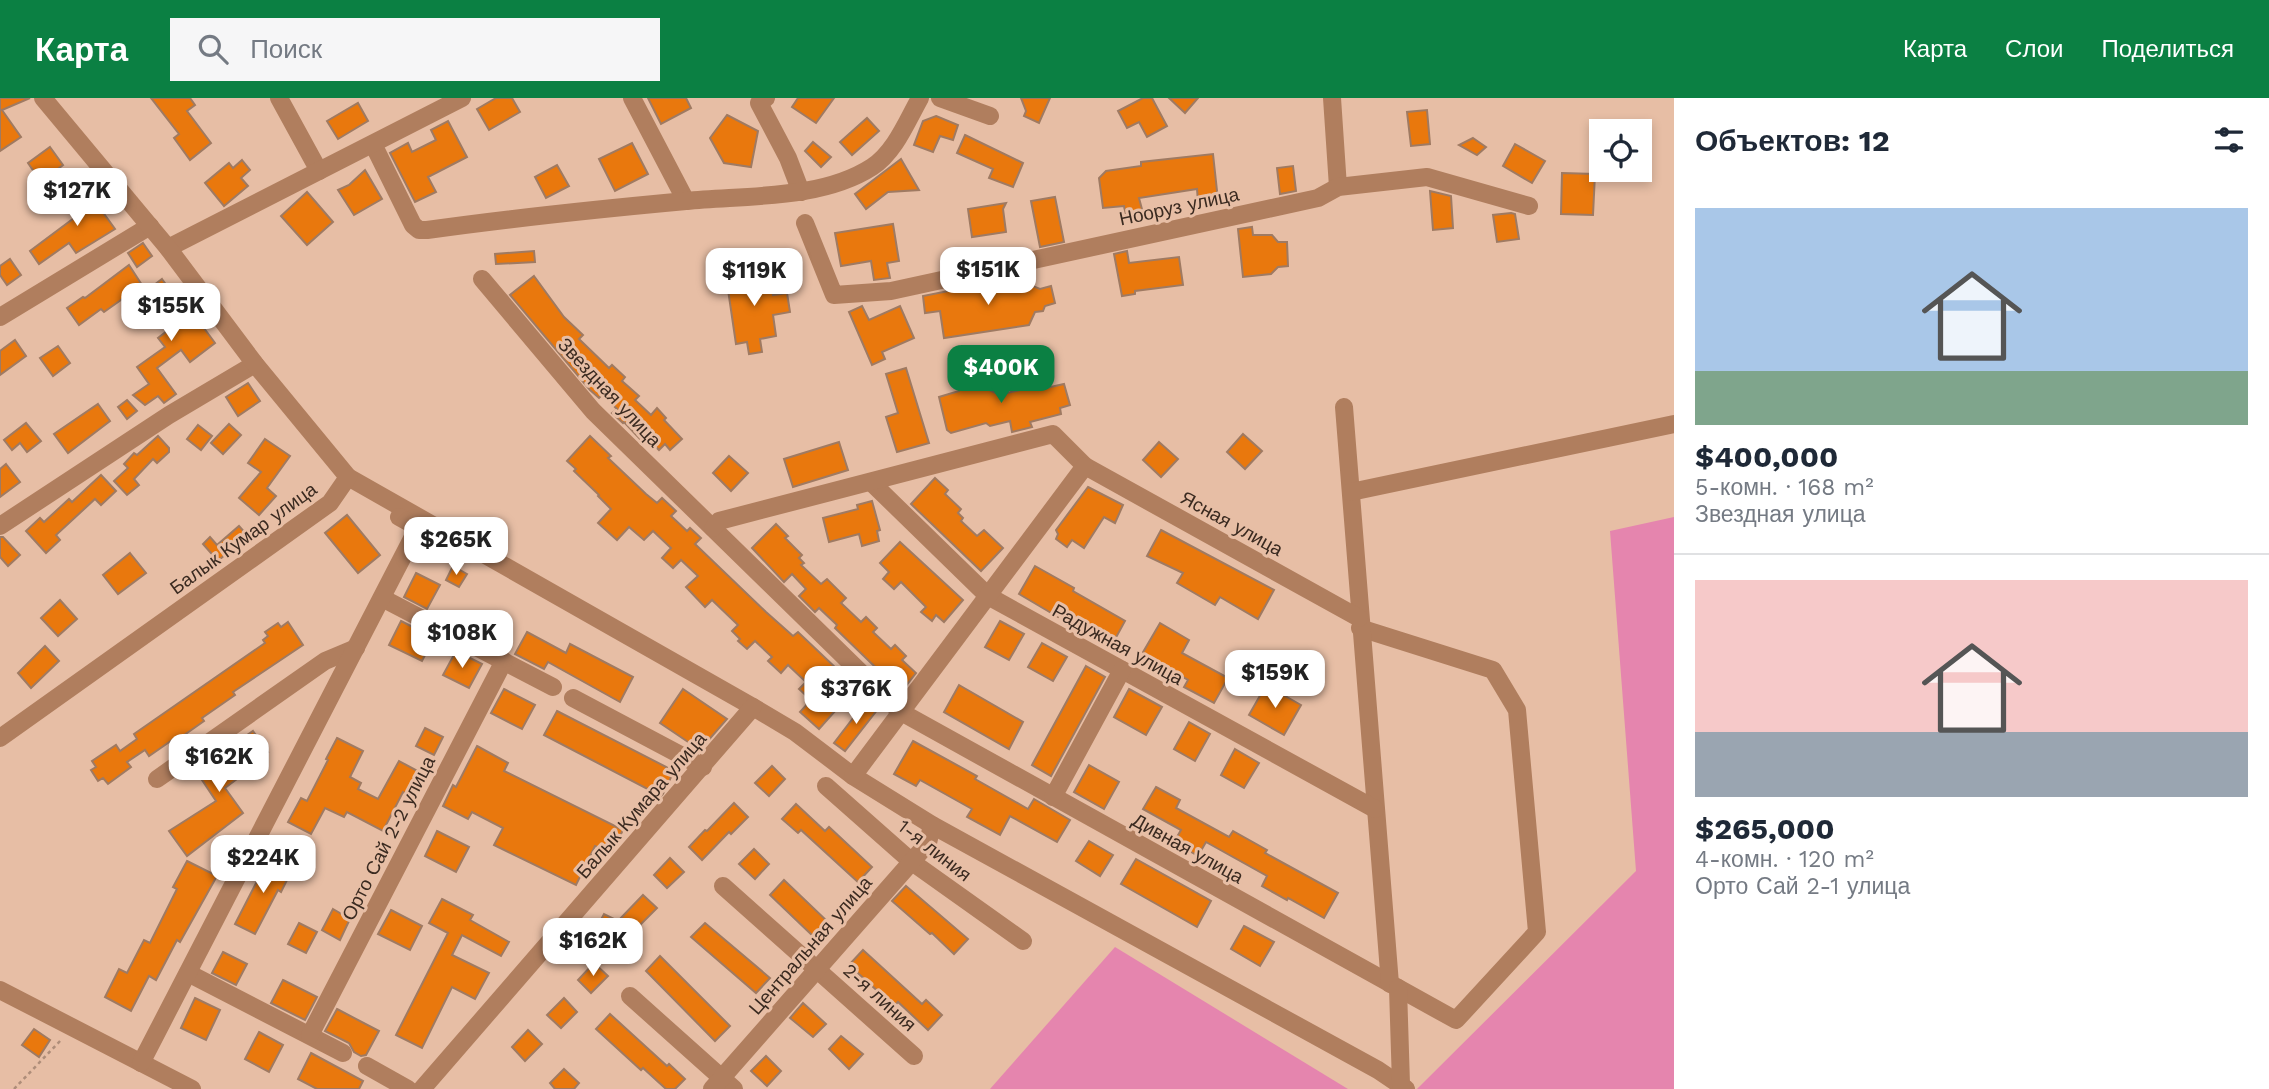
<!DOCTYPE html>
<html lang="ru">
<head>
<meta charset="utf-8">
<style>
  :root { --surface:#fff; --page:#f6f6f7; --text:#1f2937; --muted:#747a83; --line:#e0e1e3; --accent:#0b8043 }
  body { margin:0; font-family:"Work Sans",sans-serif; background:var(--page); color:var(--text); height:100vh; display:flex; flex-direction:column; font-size:26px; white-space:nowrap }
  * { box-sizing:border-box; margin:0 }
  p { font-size:23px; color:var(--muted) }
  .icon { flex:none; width:38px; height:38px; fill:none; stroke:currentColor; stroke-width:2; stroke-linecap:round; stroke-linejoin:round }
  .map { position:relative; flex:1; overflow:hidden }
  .side { display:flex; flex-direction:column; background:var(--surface); width:595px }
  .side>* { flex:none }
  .fabs { position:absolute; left:1589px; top:21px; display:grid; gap:14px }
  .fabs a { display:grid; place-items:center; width:63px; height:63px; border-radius:0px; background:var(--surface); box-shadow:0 4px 10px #0003; font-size:35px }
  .price { position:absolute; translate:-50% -60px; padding:0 16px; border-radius:14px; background:#fff; color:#222; font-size:23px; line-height:46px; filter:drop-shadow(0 2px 4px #0008) }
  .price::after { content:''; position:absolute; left:50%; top:42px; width:21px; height:16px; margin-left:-10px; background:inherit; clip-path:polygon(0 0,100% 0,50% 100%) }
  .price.on { background:var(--accent); color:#fff }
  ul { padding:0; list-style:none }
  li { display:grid; align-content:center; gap:14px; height:371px; padding:0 21px }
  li+li { border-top:2px solid var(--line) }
  li span { display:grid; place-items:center; height:217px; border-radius:0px; color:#555 }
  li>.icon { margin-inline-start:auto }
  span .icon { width:126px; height:126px; fill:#fffc; stroke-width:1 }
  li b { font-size:30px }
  h2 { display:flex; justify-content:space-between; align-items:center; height:84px; padding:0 21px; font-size:30px }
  header { display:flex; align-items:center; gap:42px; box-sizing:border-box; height:98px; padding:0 35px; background:var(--accent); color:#fff }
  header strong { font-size:33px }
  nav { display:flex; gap:38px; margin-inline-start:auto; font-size:24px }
  .search { width:490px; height:63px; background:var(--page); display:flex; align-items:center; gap:18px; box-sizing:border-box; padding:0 24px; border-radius:0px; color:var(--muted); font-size:26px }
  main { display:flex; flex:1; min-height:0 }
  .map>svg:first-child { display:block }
</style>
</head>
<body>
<header>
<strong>Карта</strong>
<div class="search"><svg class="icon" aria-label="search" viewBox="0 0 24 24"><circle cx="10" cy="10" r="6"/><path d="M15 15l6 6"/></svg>Поиск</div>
<nav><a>Карта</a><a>Слои</a><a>Поделиться</a></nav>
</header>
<main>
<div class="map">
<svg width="1674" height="991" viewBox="0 0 1674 991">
  <rect width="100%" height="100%" fill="#e7bea5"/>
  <g fill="#e585ae">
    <path d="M1674 419V991H1417L1636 773 1610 433Z"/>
    <path d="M1115 849 1348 991H990Z"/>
  </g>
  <g fill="#e9780d" stroke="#9f7a62" stroke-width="2">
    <path d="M0 0H30L2 12 21 39 0 53Z"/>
    <path d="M151 0H190L195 7 187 13 211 45 190 62 174 40 179 36Z"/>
    <path d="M496 0H512L520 14 489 32 477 11Z"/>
    <path d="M648 0H686L691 10 661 26Z"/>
    <path d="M798 0H834L816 25 792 9Z"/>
    <path d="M1021 0H1050L1039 25 1024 18 1026 13Z"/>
    <path d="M1143 0H1152L1167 28 1147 39 1139 24 1127 30 1118 13Z"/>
    <path d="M1169 0H1198L1185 15Z"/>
    <path d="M358 5 368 23 338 41 327 23Z"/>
    <path d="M1427 12 1430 46 1411 48 1407 14Z"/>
    <path d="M727 17 758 33 751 69 724 65 710 40Z"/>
    <path d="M936 18 958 27 953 42 940 38 933 54 914 47 923 23Z"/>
    <path d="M867 20 879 33 852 57 840 44Z"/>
    <path d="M448 23 467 59 428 79 436 94 415 104 390 55 408 45 412 54 436 42 431 32Z"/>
    <path d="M965 37 1023 65 1013 89 989 80 993 71 957 55Z"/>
    <path d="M1473 40 1486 49 1477 57 1459 47Z"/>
    <path d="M813 44 831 59 821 69 805 53Z"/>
    <path d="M632 45 648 76 615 93 599 61Z"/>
    <path d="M1515 46 1545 63 1532 85 1503 68Z"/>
    <path d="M50 49 63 67 41 84 28 65Z"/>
    <path d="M1213 56 1218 102 1198 104 1197 91 1139 100 1143 115 1126 120 1124 108 1103 110 1099 80 1106 73 1141 68V64Z"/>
    <path d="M901 61 919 92 888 94 866 111 855 96Z"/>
    <path d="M242 62 250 72 241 80 248 88 224 108 205 85 229 65 233 70Z"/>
    <path d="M557 67 569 88 546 100 535 79Z"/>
    <path d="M1293 68 1296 93 1280 96 1277 70Z"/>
    <path d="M365 72 382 101 354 117 338 92 349 87Z"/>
    <path d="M1562 75 1595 76 1593 117 1561 116Z"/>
    <path d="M84 88 115 131 76 155 69 145 39 166 30 153 78 117 66 102Z"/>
    <path d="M1430 93 1451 98 1453 130 1433 132Z"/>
    <path d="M307 94 333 124 307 147 281 118Z"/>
    <path d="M1055 99 1064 144 1040 149 1031 103Z"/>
    <path d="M1006 105 1003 111 1006 134 972 139 968 111Z"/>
    <path d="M1511 115 1515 116 1519 141 1497 144 1493 117Z"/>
    <path d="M893 126 899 163 887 165 890 180 874 182 871 163 841 168 835 135Z"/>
    <path d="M1252 129 1253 137H1272L1278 144H1287L1288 168 1278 169 1271 176 1243 179 1238 131Z"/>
    <path d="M143 145 152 158 137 169 128 155Z"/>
    <path d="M534 153 535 164 496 166 495 156Z"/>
    <path d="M1127 153 1129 165 1179 159 1183 187 1135 193V196L1122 198 1114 156Z"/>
    <path d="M10 161 21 177 7 187 0 177V168Z"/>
    <path d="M129 167 142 187 104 214 101 211 79 227 67 210 83 199 85 200Z"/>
    <path d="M769 171 773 197 787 195 790 214 773 217 776 238 760 241 762 254 749 256 747 244 736 246 726 178Z"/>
    <path d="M534 178 564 219 583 237 579 241 609 270 612 267 625 279 622 283 639 298 635 302 651 317 657 310 666 320 664 322 682 341 670 352 665 346 659 352 646 339 642 343 624 324 623 325 612 315 617 311 602 297 599 300 590 292 510 197Z"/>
    <path d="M162 181 188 217 192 214 215 245 190 264 181 252 157 270 176 296 164 305 158 298 145 307 133 297 149 286 137 269 165 249 158 240 172 229 145 194Z"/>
    <path d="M999 183 1001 190 1023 184 1040 191 1051 188 1055 205 1045 208 1043 213 1035 214 1029 227 944 240 940 213 925 215 923 198Z"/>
    <path d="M862 208 869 222 900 208 914 240 882 254 885 261 872 267 849 214Z"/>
    <path d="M15 242 26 258 0 277V253Z"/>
    <path d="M58 248 70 265 53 278 40 260Z"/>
    <path d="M906 270 929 345 897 354 886 319 898 315 886 276Z"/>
    <path d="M969 277 978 278 983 283 984 289 999 297 1032 289 1030 284 1044 281 1046 290 1064 286 1070 307 1060 310 1061 316 1030 324 1032 329 1012 334 1010 323 990 328 986 325 951 335 947 332 939 299 959 293 958 288 963 281Z"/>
    <path d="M248 285 260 303 238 318 226 299Z"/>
    <path d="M127 302 137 313 127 321 118 309Z"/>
    <path d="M98 306 110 323 68 355 54 336Z"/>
    <path d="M26 325 41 343 27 354 20 345 12 352 4 342Z"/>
    <path d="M229 326 241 337 223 356 211 345Z"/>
    <path d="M198 327 212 338 201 352 187 341Z"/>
    <path d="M1243 336 1262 353 1245 371 1227 354Z"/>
    <path d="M158 338 169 350V354L157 365 153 361 134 381 139 387 127 397 114 383 128 370 124 366 134 355 137 357Z"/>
    <path d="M590 338 611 358 608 360 646 396 657 405 662 400 676 413 671 418 687 433 690 430 701 440 695 446 766 514 793 538 798 534 838 572 833 577 852 594 819 631 800 614 811 602 799 591 806 584 788 567 781 575 768 563 772 559 755 543 747 551 738 543 740 541 732 533 738 527 712 502 705 509 686 489 698 478 681 462 673 470 662 460 671 450 653 433 644 442 629 429 617 442 598 425 611 411 598 398 599 397 574 373 576 371 567 363Z"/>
    <path d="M265 341 290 358 267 390 276 398 259 417 239 400 261 374 248 365Z"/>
    <path d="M839 344 848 372 793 389 784 361Z"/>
    <path d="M1159 344 1178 361 1161 379 1143 362Z"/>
    <path d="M729 358 748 375 731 393 713 375Z"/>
    <path d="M6 366 20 384 0 399V371Z"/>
    <path d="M101 377 116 393 101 407 95 401 56 437 60 442 46 455 26 433 40 420 44 424 69 401 72 404Z"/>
    <path d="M935 380 948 392 945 396 961 411 958 415 963 420 961 423 977 438 984 432 1003 450 981 473 911 406Z"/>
    <path d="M1088 389 1123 407 1115 425 1104 419 1084 450 1072 442 1067 449 1056 441 1058 436 1056 432Z"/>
    <path d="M872 403 880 432 877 433 879 443 862 448 859 436 829 444 823 420 858 411 857 407Z"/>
    <path d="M347 417 380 457 358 475 325 435Z"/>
    <path d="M776 426 788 438 785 440 802 457 799 460 804 465 801 467 821 486 827 481 846 500 841 505 861 524 866 519 877 530 873 534 891 551 895 547 906 558 902 562 916 575 901 594 835 530 837 527 819 510 815 514 799 498 806 491 792 476 784 484 752 450Z"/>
    <path d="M239 428 247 437 218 463 203 446 210 439 217 447Z"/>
    <path d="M1161 432 1274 492 1258 521 1220 499 1215 507 1177 485 1183 475 1147 458Z"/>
    <path d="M0 439H3L20 457 8 468 0 459Z"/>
    <path d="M900 444 963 502 944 524 936 517 932 523 921 514 926 509 901 484 894 491 883 481 889 474 880 465Z"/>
    <path d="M130 455 146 475 118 496 103 477Z"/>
    <path d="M453 468 467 476 459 489 446 482Z"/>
    <path d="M1035 468 1074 490 1073 493 1125 523 1113 545 1060 516 1058 519 1019 496Z"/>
    <path d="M416 475 440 487 427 511 404 499Z"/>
    <path d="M60 502 77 521 58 538 41 520Z"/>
    <path d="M401 523 434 540 422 563 389 547Z"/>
    <path d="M1000 523 1024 536 1009 562 985 549Z"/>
    <path d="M288 524 303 547 233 594 235 597 202 620 204 623 180 640 178 638 149 658 145 652 127 664 131 669 108 686 103 680 98 683 91 672 96 669 92 663 116 647 120 653 137 641 134 636 265 545 263 542 268 538 265 534 278 525 281 529Z"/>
    <path d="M1160 525 1189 542 1182 555 1228 580 1214 605 1184 589 1188 582 1142 556Z"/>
    <path d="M527 534 566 555 570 546 633 579 620 604 548 564 544 571 515 556Z"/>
    <path d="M1042 545 1067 559 1053 583 1028 569Z"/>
    <path d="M45 548 59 563 31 590 18 575Z"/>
    <path d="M456 553 482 566 469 590 443 577Z"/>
    <path d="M1086 568 1105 579 1051 678 1032 667Z"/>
    <path d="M959 587 1023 624 1009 651 944 614Z"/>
    <path d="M1266 587 1301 607 1284 637 1249 617Z"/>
    <path d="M504 591 535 607 522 631 491 615Z"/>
    <path d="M683 591 727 621 700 652 660 625Z"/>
    <path d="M1129 591 1162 609 1146 637 1114 619Z"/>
    <path d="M867 602 878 611 845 653 834 645Z"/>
    <path d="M557 613 674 673 663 696 661 698 544 637Z"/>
    <path d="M1189 624 1210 636 1195 663 1174 651Z"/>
    <path d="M425 630 443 639 434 657 416 648Z"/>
    <path d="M253 633 268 654 235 677 237 681 225 690 243 715 187 758 169 733 216 703 196 673Z"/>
    <path d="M337 640 363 653 350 679 361 685 358 691 378 701 399 663 423 676 411 698 403 694 383 733 347 714 344 719 325 710 311 736 288 724 301 700 307 703 328 662 326 661Z"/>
    <path d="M913 643 977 678 975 681 1028 711 1034 701 1070 722 1057 744 1010 718 1000 737 967 719 972 711 920 682 916 688 894 676Z"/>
    <path d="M477 648 508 665 504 673 623 732 612 754 611 755 595 748 576 787 494 747 503 730 472 714 468 721 443 708 453 687 456 689Z"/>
    <path d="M1235 651 1259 665 1244 690 1221 677Z"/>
    <path d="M1089 667 1119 684 1104 711 1074 694Z"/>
    <path d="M772 668 785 681 769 698 755 685Z"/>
    <path d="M1156 689 1180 702 1176 710 1229 739 1233 733 1267 752 1265 755 1338 795 1324 820 1288 800 1287 802 1262 788 1267 778 1206 744 1198 758 1174 744 1181 732 1143 711Z"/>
    <path d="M734 705 748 719 731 736 729 734 702 762 689 749 705 732 707 733Z"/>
    <path d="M796 706 825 733 829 729 872 769 858 784 801 732 798 735 782 721Z"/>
    <path d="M437 733 469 749 456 774 425 758Z"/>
    <path d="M1089 743 1113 757 1100 778 1076 763Z"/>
    <path d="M754 751 769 766 755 781 739 766Z"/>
    <path d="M269 760 292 772 281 794 278 792 255 836 235 826Z"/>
    <path d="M670 760 684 774 667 790 654 777Z"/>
    <path d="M1136 761 1211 803 1197 829 1121 786Z"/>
    <path d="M187 763 217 778 180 844 177 842 156 882 149 878 131 913 105 899 119 871 127 875 144 842 150 845 177 791 173 789Z"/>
    <path d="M784 782 828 824 814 839 770 797Z"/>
    <path d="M906 788 968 841 954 856 932 835 930 836 892 803Z"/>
    <path d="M643 797 657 810 634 833 622 856 591 840 604 816 618 823Z"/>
    <path d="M442 801 473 817 470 822 509 844 501 858 462 837 452 857 489 875 475 901 452 889 422 950 396 937 448 835 429 825Z"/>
    <path d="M333 811 350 821 340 842 322 832Z"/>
    <path d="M391 812 422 828 410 852 378 836Z"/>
    <path d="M299 825 317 834 306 855 288 846Z"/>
    <path d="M705 825 770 880 756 895 691 839Z"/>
    <path d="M1244 828 1274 844 1260 868 1231 851Z"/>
    <path d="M863 852 922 906 926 902 942 917 928 932 898 904 894 908 849 867Z"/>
    <path d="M223 854 247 866 236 887 212 875Z"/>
    <path d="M660 858 730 928 715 943 646 873Z"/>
    <path d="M594 865 608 878 591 895 578 882Z"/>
    <path d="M283 882 317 899 305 922 271 905Z"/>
    <path d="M195 900 220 912 206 942 181 930Z"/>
    <path d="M564 900 577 914 561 930 547 917Z"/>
    <path d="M803 905 826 926 813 939 790 920Z"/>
    <path d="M337 911 379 933 366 957 361 958 354 954 349 945 325 933Z"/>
    <path d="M610 916 667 968 669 966 685 981 675 991H666L643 970 641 972 596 931Z"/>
    <path d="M34 931 50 942 39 959 22 947Z"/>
    <path d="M528 932 542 946 525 963 512 949Z"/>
    <path d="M259 934 283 947 269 974 245 961Z"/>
    <path d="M841 938 863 956 849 971 829 951Z"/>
    <path d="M311 955 363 983 359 991H317L298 981Z"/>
    <path d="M766 958 781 973 767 988 751 973Z"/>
    <path d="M564 971 579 985 574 991H555L550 985Z"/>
  </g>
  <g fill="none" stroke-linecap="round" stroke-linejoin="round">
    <path stroke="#ae8d79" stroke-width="2.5" stroke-dasharray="3.5 3.5" stroke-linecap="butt" d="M14 991 61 942"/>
    <g stroke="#b07e5e" stroke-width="18">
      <path d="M279 0 319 73"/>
      <path d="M632 0 686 103"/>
      <path d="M766 0 759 5 788 60 801 94"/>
      <path d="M940 0 990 18"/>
      <path d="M1332 0 1338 89"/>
      <path d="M373 46 413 127 419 132H427C513 120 599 111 686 103 745 97 821 102 872 69 895 54 907 23 920 0"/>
      <path d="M805 125 834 197 891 193 1318 100 1338 89 1427 79 1529 108"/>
      <path d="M168 150 462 0"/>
      <path d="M482 181 593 313 901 614 1456 922 1537 834 1517 612 1493 572 1360 530"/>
      <path d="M0 219 150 128"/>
      <path d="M1344 309 1390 886"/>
      <path d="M348 379 753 609 795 634 853 678 932 727 1378 972 1406 991"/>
      <path d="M871 384 988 498 1375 711"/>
      <path d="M1351 394 1674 326"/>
      <path d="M0 428 169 317 255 266"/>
      <path d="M713 430 719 423 1053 336 1085 368 1359 520"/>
      <path d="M382 500 553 589"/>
      <path d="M573 600 703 669"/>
      <path d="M0 640 330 405 348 379 255 266 168 150 43 0"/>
      <path d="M853 678 1085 368"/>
      <path d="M157 681 325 563 356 550"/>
      <path d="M826 688 912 764 1023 843"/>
      <path d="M1053 699 1122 572"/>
      <path d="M723 788 914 958"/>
      <path d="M188 875 343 955"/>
      <path d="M1398 890 1401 986"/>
      <path d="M0 892 192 991"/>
      <path d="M630 898 734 991"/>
      <path d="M310 937 504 563"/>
      <path d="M141 965 415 435 417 429 399 419"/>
      <path d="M367 968 408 991"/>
      <path d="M422 991 753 609"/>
      <path d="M712 991 928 745 932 727"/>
    </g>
  </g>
  <g text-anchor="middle" stroke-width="6" stroke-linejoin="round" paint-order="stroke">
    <g font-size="19" fill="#3a2a20" stroke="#e7bea5">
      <text transform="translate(1179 108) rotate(-12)" y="7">Нооруз улица</text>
      <text transform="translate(610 294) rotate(47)" y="7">Звездная улица</text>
      <text transform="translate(1232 425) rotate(29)" y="7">Ясная улица</text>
      <text transform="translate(243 440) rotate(-36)" y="7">Балык Кумар улица</text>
      <text transform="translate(1118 546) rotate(29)" y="7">Радужная улица</text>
      <text transform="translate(641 707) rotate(-49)" y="7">Балык Кумара улица</text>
      <text transform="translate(388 740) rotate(-63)" y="7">Орто Сай 2-2 улица</text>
      <text transform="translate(1188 750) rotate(29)" y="7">Дивная улица</text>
      <text transform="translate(935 752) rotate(38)" y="7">1-я линия</text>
      <text transform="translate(810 847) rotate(-49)" y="7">Центральная улица</text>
      <text transform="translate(880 899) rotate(42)" y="7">2-я линия</text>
    </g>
  </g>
</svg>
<div class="fabs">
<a><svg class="icon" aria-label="locate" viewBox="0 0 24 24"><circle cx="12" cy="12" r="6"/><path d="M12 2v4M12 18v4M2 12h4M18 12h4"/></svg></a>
</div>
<b class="price" style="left:77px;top:130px">$127K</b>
<b class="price" style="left:988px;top:209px">$151K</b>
<b class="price" style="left:754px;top:210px">$119K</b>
<b class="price" style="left:171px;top:245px">$155K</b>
<b class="price on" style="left:1001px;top:307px">$400K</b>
<b class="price" style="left:456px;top:479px">$265K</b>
<b class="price" style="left:462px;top:572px">$108K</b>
<b class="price" style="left:1275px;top:612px">$159K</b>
<b class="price" style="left:856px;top:628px">$376K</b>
<b class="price" style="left:219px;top:696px">$162K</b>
<b class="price" style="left:263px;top:797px">$224K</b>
<b class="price" style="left:593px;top:880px">$162K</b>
</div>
<section class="side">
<h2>Объектов: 12<svg class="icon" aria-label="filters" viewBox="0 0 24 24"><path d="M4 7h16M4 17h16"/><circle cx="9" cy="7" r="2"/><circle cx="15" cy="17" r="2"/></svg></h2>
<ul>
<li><span style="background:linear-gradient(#a9c7e8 75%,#7fa58c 0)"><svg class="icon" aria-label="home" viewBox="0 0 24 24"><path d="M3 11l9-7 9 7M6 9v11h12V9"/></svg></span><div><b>$400,000</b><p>5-комн. · 168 m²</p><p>Звездная улица</p></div></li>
<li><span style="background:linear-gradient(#f6c9c9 70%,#9aa5b1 0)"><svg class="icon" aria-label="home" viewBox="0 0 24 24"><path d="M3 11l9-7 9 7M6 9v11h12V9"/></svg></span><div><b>$265,000</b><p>4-комн. · 120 m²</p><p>Орто Сай 2-1 улица</p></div></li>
</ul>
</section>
</main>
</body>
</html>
